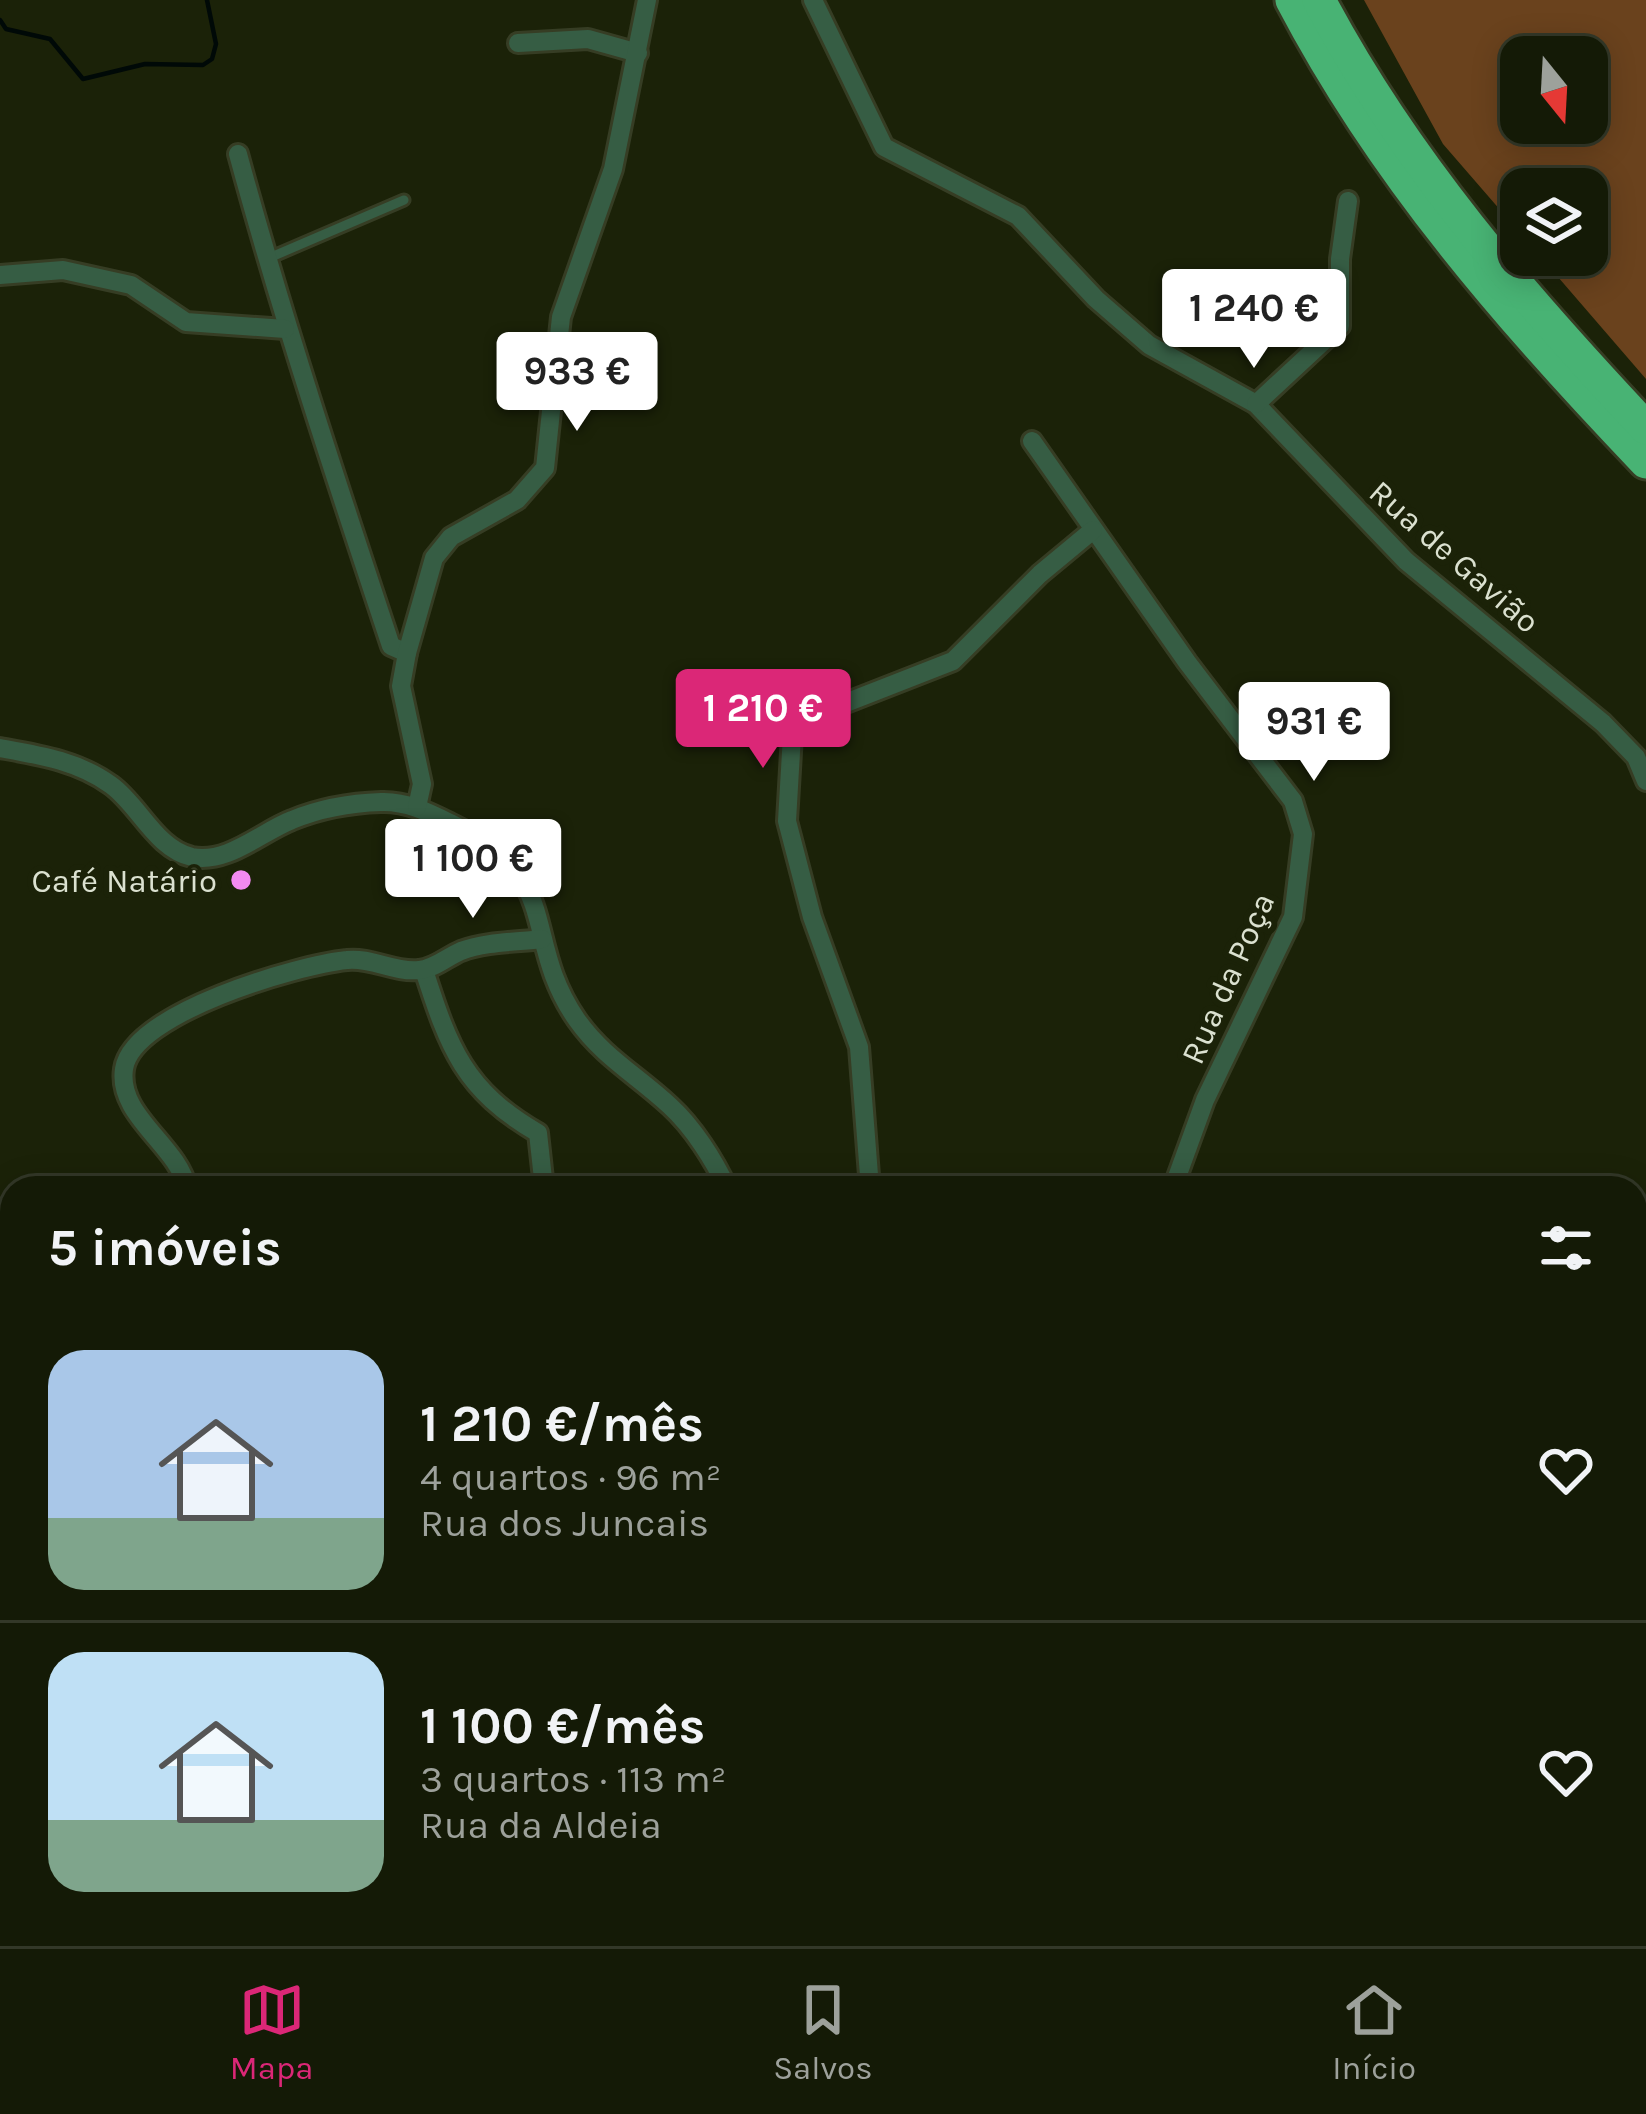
<!DOCTYPE html>
<html lang="pt">
<head>
<meta charset="utf-8">
<style>
  :root { --surface:#141a06; --page:#1d2310; --text:#f1f3f6; --muted:#9da19b; --line:#333828; --accent:#db2777 }
  body { margin:0; font-family:Karla,sans-serif; background:var(--page); color:var(--text); height:100vh; display:flex; flex-direction:column; font-size:45px; white-space:nowrap }
  * { box-sizing:border-box; margin:0 }
  p { font-size:39px; color:var(--muted) }
  .icon { flex:none; width:66px; height:66px; fill:none; stroke:currentColor; stroke-width:2; stroke-linecap:round; stroke-linejoin:round }
  .map { position:relative; flex:1; overflow:hidden }
  .side { position:absolute; left:0px; top:1176px; width:1647px; height:771px; display:flex; flex-direction:column; background:var(--surface); border-radius:36px 36px 0 0; box-shadow:0 6px 30px #0003,0 0 0 3px var(--line) }
  .side>* { flex:none }
  .needle { width:78px; rotate:162deg }
  .tools { position:absolute; left:1500px; top:36px; display:grid; gap:24px }
  .tools a { display:grid; place-items:center; width:108px; height:108px; border-radius:24px; background:var(--surface); box-shadow:0 6px 30px #0003,0 0 0 3px var(--line); font-size:60px }
  .price { position:absolute; translate:-50% -102px; padding:0 27px; border-radius:12px; background:#fff; color:#222; font-size:39px; line-height:78px; filter:drop-shadow(0 3px 6px #0008) }
  .price::after { content:''; position:absolute; left:50%; top:72px; width:36px; height:27px; margin-left:-18px; background:inherit; clip-path:polygon(0 0,100% 0,50% 100%) }
  .price.active { background:var(--accent); color:#fff }
  ul { padding:0; list-style:none }
  li { display:flex; align-items:center; gap:36px; height:300px; padding:0 48px }
  li+li { border-top:3px solid var(--line) }
  li span { display:grid; place-items:center; flex:none; width:336px; height:240px; border-radius:36px; color:#555 }
  li>.icon { margin-inline-start:auto }
  span .icon { width:144px; height:144px; fill:#fffc; stroke-width:1 }
  li b { font-size:51px }
  h2 { display:flex; justify-content:space-between; align-items:center; height:144px; padding:0 48px; font-size:51px }
  .tabs { display:flex; justify-content:space-around; align-items:center; height:168px; border-top:3px solid var(--line); background:var(--surface); font-size:33px; color:var(--muted) }
  .tabs a { display:grid; justify-items:center; gap:6px }
  .tabs .active { color:var(--accent) }
  .map>svg:first-child { display:block }
</style>
</head>
<body>
<div class="map">
<svg width="1646" height="1946" viewBox="0 0 1646 1946">
  <rect width="100%" height="100%" fill="#1b2208"/>
  <path fill="#6a421d" fill-rule="evenodd" d="M1364 0H1646V379L1539 255H1587V189H1521V234L1443 144ZM1521 57H1587V123H1521Z"/>
  <g fill="none" stroke-linecap="round" stroke-linejoin="round">
    <path stroke="#000907" stroke-width="4.5" d="M0 20 6 29 50 39 83 79 145 64 203 65 212 59 216 44 207 0"/>
    <g stroke="#363d24" stroke-width="15">
      <path id="service" d="M269 258 404 200"/>
    </g>
    <g stroke="#363d24" stroke-width="24">
      <g id="minor">
        <path d="M813 0 884 147 1018 216 1096 299 1149 345 1256 404 1406 561 1603 723 1636 757 1646 781"/>
        <path d="M518 43 588 39 638 53"/>
        <path d="M238 154C283 320 337 483 391 646L407 653"/>
        <path d="M0 275 63 270 131 285 186 322 285 329"/>
        <path d="M1256 404 1340 326V259L1348 201"/>
        <path d="M1032 441 1187 662 1293 801 1303 834 1293 917 1205 1100 1173 1188"/>
        <path d="M0 748C39 755 78 761 111 785 139 805 156 849 192 857 228 864 261 832 292 820 321 808 351 803 381 802 406 801 428 812 450 823 567 878 519 936 577 1020 603 1057 638 1076 670 1106 693 1127 714 1160 727 1188"/>
        <path d="M417 807 422 784 401 686 407 653 434 558 451 537 517 500 545 468 561 317 613 169 647 0"/>
        <path d="M424 970C449 1048 464 1090 538 1133L544 1188"/>
        <path d="M187 1188C178 1145 117 1116 124 1069 132 1013 298 965 347 960 371 957 395 973 419 970 434 969 447 957 461 951 484 942 517 942 542 939"/>
        <path d="M870 1188 859 1047 812 917 787 821 792 735 820 713 953 661 1040 574 1093 530"/>
        <path d="M1635 1278 1646 1266"/>
        <path d="M1635 1456 1646 1460"/>
        <path d="M0 1470 12 1474"/>
        <path d="M0 1809 12 1826"/>
        <path d="M86 1935 91 1946"/>
        <path d="M440 1935 479 1946"/>
        <path d="M1325 1935 1351 1946"/>
        <path d="M410 1946 414 1935"/>
        <path d="M866 1946 874 1935"/>
      </g>
    </g>
    <g stroke="#363d24" stroke-width="33">
      <g id="secondary">
        <path d="M1635 1855 1646 1851"/>
        <path d="M1417 1946 1439 1935"/>
      </g>
    </g>
    <g stroke="#363d24" stroke-width="39">
      <g id="motorway">
        <path d="M1292 0C1383 174 1511 321 1646 462"/>
        <path d="M1319 0C1404 161 1522 296 1646 428"/>
      </g>
    </g>
    <use href="#service" stroke="#365d44" stroke-width="9"/>
    <use href="#minor" stroke="#365d44" stroke-width="18"/>
    <use href="#secondary" stroke="#3f8057" stroke-width="27"/>
    <use href="#motorway" stroke="#48b374" stroke-width="33"/>
  </g>
  <circle fill="#f38af1" stroke="#1b2208" stroke-width="4.5" cx="241" cy="880" r="12"/>
  <g text-anchor="middle" stroke-width="12" stroke-linejoin="round" paint-order="stroke">
    <g font-size="33" fill="#dbe1d0" stroke="#1b2208">
      <text transform="translate(1455 556) rotate(41)" y="12">Rua de Gavião</text>
      <text transform="translate(1227 978) rotate(-66)" y="12">Rua da Poça</text>
    </g>
    <g font-size="33" fill="#dbe1d0" stroke="#1b2208" text-anchor="end">
      <text x="217" y="892">Café Natário</text>
    </g>
  </g>
</svg>
<div class="tools">
<a><svg class="needle" viewBox="-14 -14 28 28"><path d="M0-13l5 13h-10z" fill="#e53935"/><path d="M0 13l5-13h-10z" fill="#9da19b"/></svg></a>
<a><svg class="icon" aria-label="layers" viewBox="0 0 24 24"><path d="M12 4l9 5-9 5-9-5zM3 14l9 5 9-5"/></svg></a>
</div>
<b class="price" style="left:1254px;top:371px">1 240 €</b>
<b class="price" style="left:577px;top:434px">933 €</b>
<b class="price active" style="left:763px;top:771px">1 210 €</b>
<b class="price" style="left:1314px;top:784px">931 €</b>
<b class="price" style="left:473px;top:921px">1 100 €</b>
<section class="side">
<h2>5 imóveis<svg class="icon" aria-label="filters" viewBox="0 0 24 24"><path d="M4 7h16M4 17h16"/><circle cx="9" cy="7" r="2"/><circle cx="15" cy="17" r="2"/></svg></h2>
<ul>
<li><span style="background:linear-gradient(#a9c7e8 70%,#7fa58c 0)"><svg class="icon" aria-label="home" viewBox="0 0 24 24"><path d="M3 11l9-7 9 7M6 9v11h12V9"/></svg></span><div><b>1 210 €/mês</b><p>4 quartos · 96 m²</p><p>Rua dos Juncais</p></div><svg class="icon" aria-label="heart" viewBox="0 0 24 24"><path d="M12 20l-8-8c-3-5 5-10 8-4 3-6 11-1 8 4z"/></svg></li>
<li><span style="background:linear-gradient(#bfe0f5 70%,#7fa58c 0)"><svg class="icon" aria-label="home" viewBox="0 0 24 24"><path d="M3 11l9-7 9 7M6 9v11h12V9"/></svg></span><div><b>1 100 €/mês</b><p>3 quartos · 113 m²</p><p>Rua da Aldeia</p></div><svg class="icon" aria-label="heart" viewBox="0 0 24 24"><path d="M12 20l-8-8c-3-5 5-10 8-4 3-6 11-1 8 4z"/></svg></li>
</ul>
</section>
</div>
<nav class="tabs">
<a class="active"><svg class="icon" aria-label="map" viewBox="0 0 24 24"><path d="M3 6l6-2 6 2 6-2v14l-6 2-6-2-6 2zM9 4v14M15 6v14"/></svg>Mapa</a>
<a><svg class="icon" aria-label="saved" viewBox="0 0 24 24"><path d="M7 4h10v16l-5-4-5 4z"/></svg>Salvos</a>
<a><svg class="icon" aria-label="home" viewBox="0 0 24 24"><path d="M3 11l9-7 9 7M6 9v11h12V9"/></svg>Início</a>
</nav>
</body>
</html>
